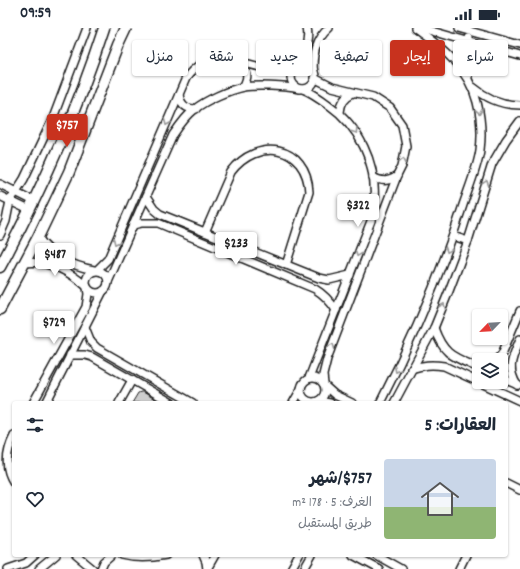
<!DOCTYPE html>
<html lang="ar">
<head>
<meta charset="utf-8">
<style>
  :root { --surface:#fff; --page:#f2f2f3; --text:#1f2937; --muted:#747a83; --accent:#c8321e }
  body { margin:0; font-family:Dekko,"Playpen Sans Arabic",sans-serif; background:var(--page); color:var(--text); direction:rtl; height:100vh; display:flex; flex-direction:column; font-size:15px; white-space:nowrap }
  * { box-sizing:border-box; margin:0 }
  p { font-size:13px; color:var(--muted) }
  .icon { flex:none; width:22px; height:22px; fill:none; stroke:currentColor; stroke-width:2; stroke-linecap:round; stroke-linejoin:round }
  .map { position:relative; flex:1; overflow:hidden; direction:ltr }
  .side { position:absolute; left:12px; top:373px; width:496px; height:156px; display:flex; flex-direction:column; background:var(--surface); border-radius:4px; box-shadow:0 1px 3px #0004; direction:rtl }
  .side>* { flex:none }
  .top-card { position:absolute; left:12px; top:12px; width:496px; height:36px; direction:rtl; display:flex; gap:8px }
  .needle { width:26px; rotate:245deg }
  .fabs { position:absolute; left:472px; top:281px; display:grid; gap:8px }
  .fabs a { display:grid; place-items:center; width:36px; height:36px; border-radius:4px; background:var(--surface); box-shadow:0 1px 3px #0004; font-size:20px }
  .price { position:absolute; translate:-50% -34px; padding:0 9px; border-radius:4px; background:#fff; color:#222; font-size:13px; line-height:26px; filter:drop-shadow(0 1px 2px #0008) }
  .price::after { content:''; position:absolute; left:50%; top:24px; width:12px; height:9px; margin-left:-6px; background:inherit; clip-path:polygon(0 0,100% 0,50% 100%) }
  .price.current { background:var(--accent); color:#fff }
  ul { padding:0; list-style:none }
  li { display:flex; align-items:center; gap:12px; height:100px; padding:0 12px }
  li span { display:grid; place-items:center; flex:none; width:112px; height:80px; border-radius:4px; color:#555 }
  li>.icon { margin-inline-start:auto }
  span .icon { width:48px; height:48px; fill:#fffc; stroke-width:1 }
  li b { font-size:17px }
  h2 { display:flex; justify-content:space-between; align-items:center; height:48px; padding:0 12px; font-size:17px }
  .pill { padding:0 14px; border-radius:4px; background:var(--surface); box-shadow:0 1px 3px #0004; font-size:14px; line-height:36px }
  .pill.current { background:var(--accent); color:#fff }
  .status { display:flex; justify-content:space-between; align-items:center; height:28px; padding:0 20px; background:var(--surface); direction:ltr }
  .status svg { height:11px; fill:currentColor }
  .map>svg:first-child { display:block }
</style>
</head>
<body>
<div class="status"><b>09:59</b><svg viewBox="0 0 49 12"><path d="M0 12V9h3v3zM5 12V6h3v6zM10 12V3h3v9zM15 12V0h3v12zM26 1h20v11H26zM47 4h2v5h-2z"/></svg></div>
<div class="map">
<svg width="520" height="541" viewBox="0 0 520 541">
  <rect width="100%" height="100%" fill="#fff"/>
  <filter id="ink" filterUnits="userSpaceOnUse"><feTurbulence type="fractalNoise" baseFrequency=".025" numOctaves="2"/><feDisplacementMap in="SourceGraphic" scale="8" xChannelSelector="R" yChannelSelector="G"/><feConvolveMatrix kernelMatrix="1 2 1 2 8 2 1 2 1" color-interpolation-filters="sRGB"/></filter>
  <g filter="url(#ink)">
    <path fill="#cecece" stroke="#1c1c1c" d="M141 364H143L162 375H132L138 365Z"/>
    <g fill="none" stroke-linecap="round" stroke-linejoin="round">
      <g stroke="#1c1c1c" stroke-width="10">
        <g id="minor">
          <path d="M421 0 520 28"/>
          <path d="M459 0 520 17"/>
          <path d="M240 35C248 43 249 49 243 59"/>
          <circle cx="303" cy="49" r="12"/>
          <path d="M296 39C304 28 310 13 307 0"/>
          <path d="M314 45C311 29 316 11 329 0"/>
          <path d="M468 49 466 33 469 10"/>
          <path d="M314 50 332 59 373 69 390 80 402 97 406 118 402 138 397 148 327 331 323 347 324 356"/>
          <path d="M473 59C487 71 502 77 520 77"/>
          <path d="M303 61C313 65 321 71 329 77 359 98 377 136 374 172 374 179 372 186 371 193L309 350"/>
          <path d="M179 67C181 77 186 81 196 81"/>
          <path d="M340 84C341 75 344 69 353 65"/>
          <path d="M373 149C382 154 389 154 397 148"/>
          <path d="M0 156 34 173"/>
          <path d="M0 168 29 182"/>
          <path d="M146 169 154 181 160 186 319 250 329 252 350 247"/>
          <path d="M133 197 141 195H158L315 261C325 267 330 273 336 282"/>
          <path d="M205 204 231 144C257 109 307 117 309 164L286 237"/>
          <path d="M0 207 6 193 10 173 24 151 53 90 87 0"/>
          <path d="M453 208 468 213"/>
          <path d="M38 209C50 228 73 238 94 242"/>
          <path d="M25 235C48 232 69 243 86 258"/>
          <path d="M97 242 108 231 186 50C217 8 253 49 293 41"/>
          <circle cx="97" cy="254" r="11"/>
          <path d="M108 254 173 107C179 98 186 88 195 81 206 72 229 62 243 59 257 57 285 58 299 61"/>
          <path d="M85 299 91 314 97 320 193 375"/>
          <path d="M434 300C444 328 454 329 479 340"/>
          <path d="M70 327H85L92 329 172 375"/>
          <path d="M496 332 502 326 520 283"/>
          <path d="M411 341C423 337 431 336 444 338L520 373"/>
          <circle cx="313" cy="362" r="12"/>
          <path d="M501 350 518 357"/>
          <path d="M517 357C506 339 513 329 520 311"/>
          <path d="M326 359 335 367 352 375"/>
          <path d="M318 373 330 375"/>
          <path d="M33 375 86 279 88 266 87 260"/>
          <path d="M46 375 103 263"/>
          <path d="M119 375 132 352"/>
          <path d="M293 375 301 361"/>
          <path d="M380 375C413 311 441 246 463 177 468 162 478 138 480 122 482 107 481 90 477 74 469 41 442 19 415 0"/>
          <path d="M394 375 434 300 449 263 468 213 492 136 506 112 520 93"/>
          <path d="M14 408C6 424 4 440 14 455"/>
          <path d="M506 455 520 462"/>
          <path d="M76 527 93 541"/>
          <path d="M122 527C137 531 151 530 166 527"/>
          <path d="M203 527 206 534 207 541"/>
          <path d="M353 527 379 541"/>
          <path d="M376 527 401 541"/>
          <path d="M8 541 26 535 35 527"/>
          <path d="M39 541 56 527"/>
          <path d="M101 541 104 534 112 527"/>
          <path d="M207 541 215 527"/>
          <path d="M291 541 299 527"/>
          <path d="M304 541 312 527"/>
          <path d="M459 541 466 527"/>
        </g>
      </g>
      <g stroke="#1c1c1c" stroke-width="13">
        <g id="secondary">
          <path d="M0 239C41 163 77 83 104 0"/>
          <path d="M0 281 38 209 69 144 118 17 126 0"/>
        </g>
      </g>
      <use href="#minor" stroke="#fff" stroke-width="7"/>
      <use href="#secondary" stroke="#fff" stroke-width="10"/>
    </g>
    <defs><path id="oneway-chevron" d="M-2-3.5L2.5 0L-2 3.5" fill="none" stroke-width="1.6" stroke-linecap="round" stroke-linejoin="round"/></defs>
    <g stroke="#999">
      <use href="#oneway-chevron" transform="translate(479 84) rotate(80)"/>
      <use href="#oneway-chevron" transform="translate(167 95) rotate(113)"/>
      <use href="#oneway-chevron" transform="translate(355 103) rotate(57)"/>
      <use href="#oneway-chevron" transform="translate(403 132) rotate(-79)"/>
      <use href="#oneway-chevron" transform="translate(486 155) rotate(-73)"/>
      <use href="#oneway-chevron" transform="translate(116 214) rotate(115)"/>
      <use href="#oneway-chevron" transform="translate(448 222) rotate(110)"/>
      <use href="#oneway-chevron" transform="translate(358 226) rotate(111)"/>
      <use href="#oneway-chevron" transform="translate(443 278) rotate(-67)"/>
      <use href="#oneway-chevron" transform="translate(332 318) rotate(-69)"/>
      <use href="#oneway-chevron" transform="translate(397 342) rotate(117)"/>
    </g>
  </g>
</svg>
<div class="fabs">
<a><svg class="needle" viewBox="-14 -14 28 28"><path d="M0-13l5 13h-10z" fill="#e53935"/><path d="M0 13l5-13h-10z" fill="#747a83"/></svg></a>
<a><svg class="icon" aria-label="layers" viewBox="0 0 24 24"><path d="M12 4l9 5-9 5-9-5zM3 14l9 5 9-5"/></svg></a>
</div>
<b class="price current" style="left:67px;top:120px">$757</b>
<b class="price" style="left:358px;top:200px">$322</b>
<b class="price" style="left:236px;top:238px">$233</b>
<b class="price" style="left:55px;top:249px">$487</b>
<b class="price" style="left:54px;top:317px">$729</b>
<div class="top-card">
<a class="pill">شراء</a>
<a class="pill current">إيجار</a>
<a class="pill">تصفية</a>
<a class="pill">جديد</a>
<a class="pill">شقة</a>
<a class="pill">منزل</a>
</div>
<section class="side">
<h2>العقارات: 5<svg class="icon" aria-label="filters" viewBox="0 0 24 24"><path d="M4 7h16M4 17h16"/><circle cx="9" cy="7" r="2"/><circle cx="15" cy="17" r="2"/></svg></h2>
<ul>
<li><span style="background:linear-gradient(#c9d6e8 60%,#8fb573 0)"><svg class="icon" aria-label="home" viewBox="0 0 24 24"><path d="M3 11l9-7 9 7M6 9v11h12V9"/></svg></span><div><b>$757/شهر</b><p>الغرف: 5 · 178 m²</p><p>طريق المستقبل</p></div><svg class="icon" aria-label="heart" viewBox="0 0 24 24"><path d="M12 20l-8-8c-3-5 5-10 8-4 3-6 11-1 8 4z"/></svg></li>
</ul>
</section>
</div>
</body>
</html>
